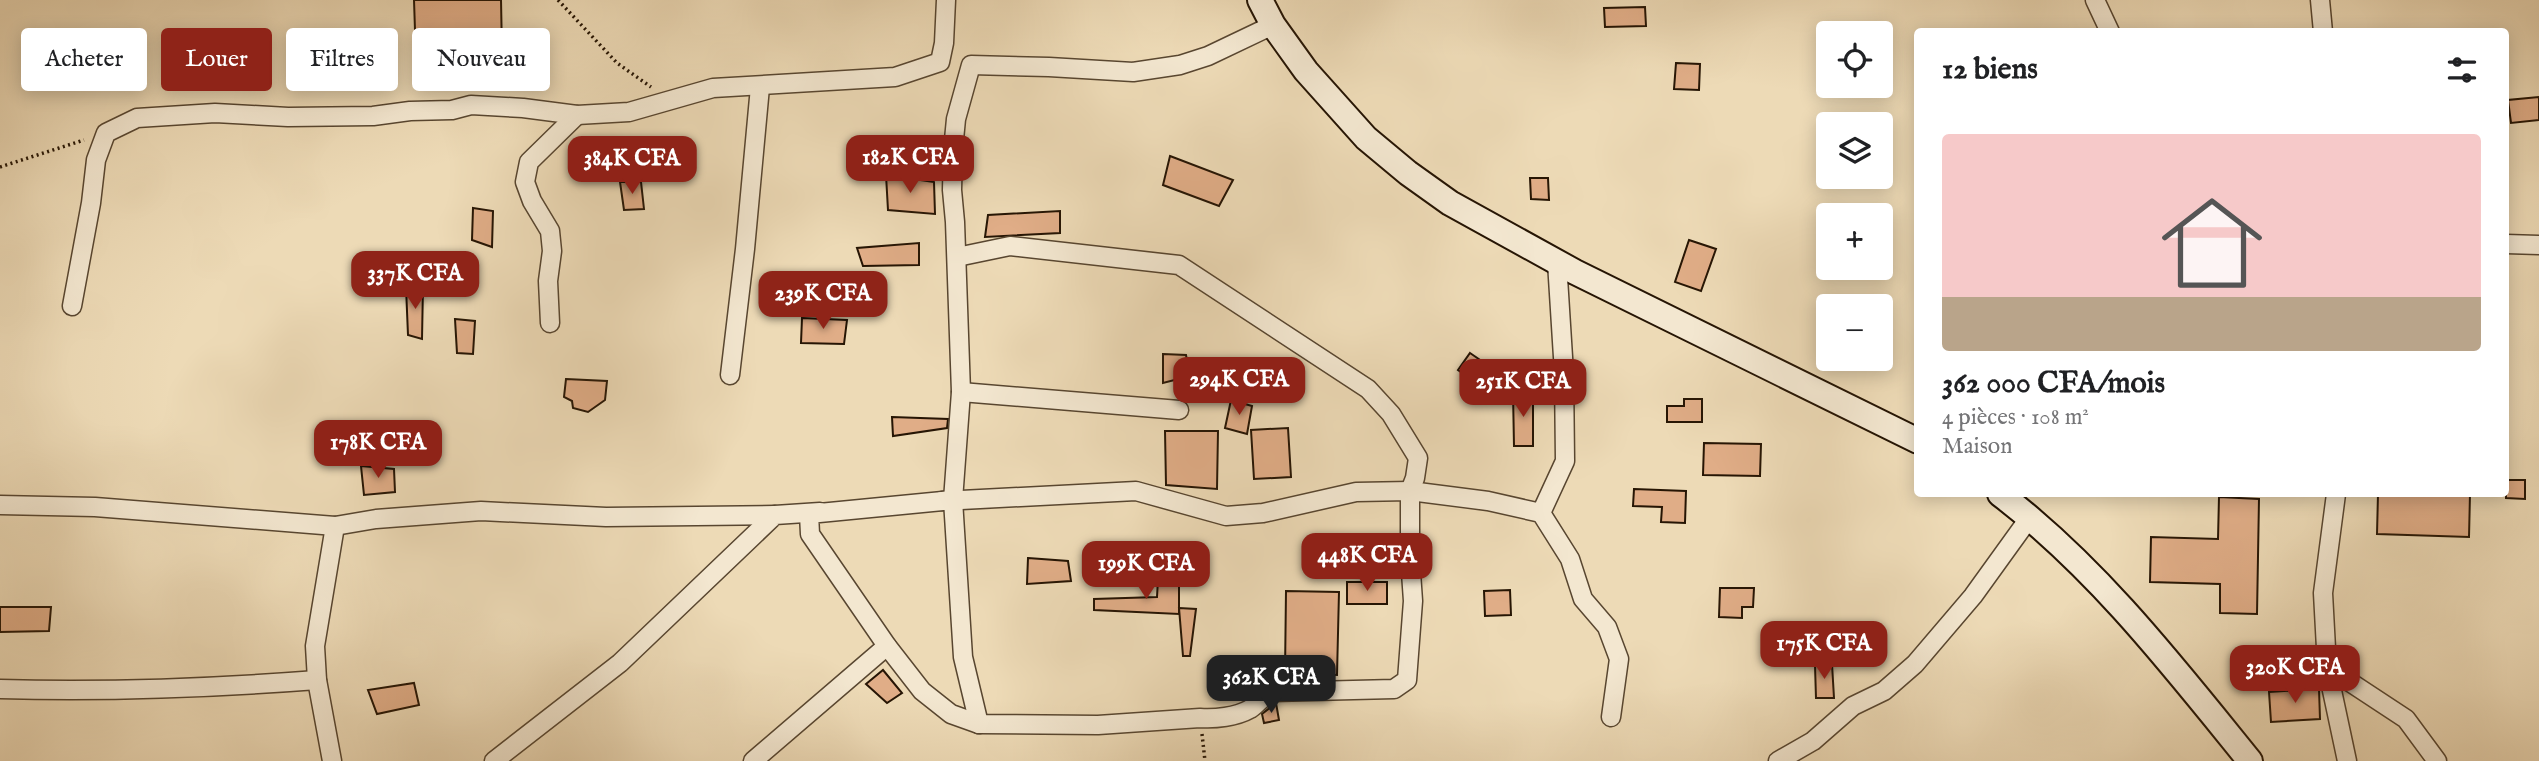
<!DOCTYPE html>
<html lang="fr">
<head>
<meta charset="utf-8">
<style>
  :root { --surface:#fff; --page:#f2f2f2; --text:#202124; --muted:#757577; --accent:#8f2418 }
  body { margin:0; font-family:"IM FELL English",serif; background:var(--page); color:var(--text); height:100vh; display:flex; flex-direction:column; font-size:26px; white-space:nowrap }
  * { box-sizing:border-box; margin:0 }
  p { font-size:23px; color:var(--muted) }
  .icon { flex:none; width:38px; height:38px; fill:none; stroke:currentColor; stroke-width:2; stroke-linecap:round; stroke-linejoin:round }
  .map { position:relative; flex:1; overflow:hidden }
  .side { position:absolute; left:1914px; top:28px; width:595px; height:469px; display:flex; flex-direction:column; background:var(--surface); border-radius:7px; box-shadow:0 4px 18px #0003 }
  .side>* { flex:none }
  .banner { position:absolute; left:21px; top:28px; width:665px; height:63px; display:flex; gap:14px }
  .controls { position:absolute; left:1816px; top:21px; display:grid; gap:14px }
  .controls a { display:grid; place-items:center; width:77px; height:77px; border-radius:7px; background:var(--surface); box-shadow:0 4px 18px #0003; font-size:35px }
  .price { position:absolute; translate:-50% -60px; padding:0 16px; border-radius:14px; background:var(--accent); color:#fff; font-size:23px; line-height:46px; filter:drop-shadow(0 2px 4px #0008) }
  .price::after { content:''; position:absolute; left:50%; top:42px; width:21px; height:16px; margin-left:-10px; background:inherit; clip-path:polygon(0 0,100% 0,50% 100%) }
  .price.active { background:#222; color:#fff }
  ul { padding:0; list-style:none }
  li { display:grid; align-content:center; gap:14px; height:371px; padding:0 28px }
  li span { display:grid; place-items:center; height:217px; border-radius:7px; color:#555 }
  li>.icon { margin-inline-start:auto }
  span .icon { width:126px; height:126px; fill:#fffc; stroke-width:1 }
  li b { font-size:30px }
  h2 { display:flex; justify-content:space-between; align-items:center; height:84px; padding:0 28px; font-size:30px }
  .pill { padding:0 24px; border-radius:7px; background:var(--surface); box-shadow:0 4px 18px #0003; font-size:24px; line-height:63px }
  .pill.active { background:var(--accent); color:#fff }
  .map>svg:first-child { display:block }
</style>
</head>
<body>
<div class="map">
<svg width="2539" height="761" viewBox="0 0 2539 761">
  <rect width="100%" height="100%" fill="#eddab6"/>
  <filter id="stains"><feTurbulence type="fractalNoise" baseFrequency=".00286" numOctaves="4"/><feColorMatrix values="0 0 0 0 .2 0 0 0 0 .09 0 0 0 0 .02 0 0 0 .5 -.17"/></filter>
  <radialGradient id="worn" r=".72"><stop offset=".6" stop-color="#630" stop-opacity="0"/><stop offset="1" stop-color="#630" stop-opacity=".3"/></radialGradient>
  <g fill="#e0ad87" stroke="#261504" stroke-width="2">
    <path d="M414 0H501L502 52 474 48 415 30Z"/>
    <path d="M1645 7 1646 26 1605 27 1604 8Z"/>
    <path d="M1676 63 1700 64 1699 90 1674 89Z"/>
    <path d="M2539 97V120L2511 123 2508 100Z"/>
    <path d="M1170 156 1233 180 1219 206 1163 185Z"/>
    <path d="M886 175 934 182 935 214 888 210Z"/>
    <path d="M1530 178H1548L1549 200 1531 199Z"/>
    <path d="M620 182H641L644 209 624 210Z"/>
    <path d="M473 208 493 211 492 247 472 240Z"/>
    <path d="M1060 211V233L985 237 988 215Z"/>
    <path d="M1689 240 1716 249 1701 291 1675 282Z"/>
    <path d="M919 243V265L863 266 857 248Z"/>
    <path d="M423 286 422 339 408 335 406 287Z"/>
    <path d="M802 318 847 320 844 344 801 343Z"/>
    <path d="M455 319 475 321 473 354 457 353Z"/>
    <path d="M1470 353 1499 373 1486 390 1458 370Z"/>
    <path d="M1163 354 1186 355 1190 376 1163 383Z"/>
    <path d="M566 379 607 381 605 400 588 412 573 408 572 401 564 397Z"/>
    <path d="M1533 391V446H1514L1513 392Z"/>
    <path d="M1684 399H1702V422H1667V406H1684Z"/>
    <path d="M1231 400 1252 406 1247 434 1225 428Z"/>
    <path d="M892 417 948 419 947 428 893 436Z"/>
    <path d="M1288 428 1291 477 1254 479 1251 430Z"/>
    <path d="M1165 431H1218L1217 489 1166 485Z"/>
    <path d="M1704 443 1761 444 1760 476 1703 475Z"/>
    <path d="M361 466 394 469 395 492 364 495Z"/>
    <path d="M2506 480H2525V499L2506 498Z"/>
    <path d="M1634 489 1686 491 1685 523 1661 522 1662 507 1633 506Z"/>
    <path d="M2378 494H2470L2469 537 2377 534Z"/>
    <path d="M2219 497 2259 499 2257 614 2220 613V584L2150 582 2151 537 2218 539Z"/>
    <path d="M1028 558 1068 561 1071 581 1027 584Z"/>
    <path d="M1158 579 1179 581V614L1094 610V599L1157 597Z"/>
    <rect x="1347" y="582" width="40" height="22"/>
    <path d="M1720 588H1754L1753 607H1742V618L1719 617Z"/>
    <path d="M1510 590 1511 615 1485 616 1484 591Z"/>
    <path d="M1286 591 1339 592 1337 675 1285 673Z"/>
    <path d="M0 607H51L49 631 0 632Z"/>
    <path d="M1179 608 1196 609 1190 656H1183Z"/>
    <path d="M1832 664 1834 698H1816L1815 665Z"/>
    <path d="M883 670 902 693 887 703 866 684Z"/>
    <path d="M414 683 419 705 377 714 368 690Z"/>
    <path d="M2319 689 2320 719 2271 722 2269 692Z"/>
    <path d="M1276 703 1279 720 1264 723 1262 714Z"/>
  </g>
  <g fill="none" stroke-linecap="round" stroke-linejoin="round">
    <g stroke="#584630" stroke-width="21">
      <g id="minor">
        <path d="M2095 0 2110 32"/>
        <path d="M2320 0 2323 32"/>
        <path d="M2506 244 2539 245"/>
        <path d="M72 306 91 203 96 160 106 133 137 118 215 113 288 117 373 116 410 111 452 110 471 105 523 108 577 115 629 112 713 88 895 77 940 62 944 43 946 0"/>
        <path d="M550 323 548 281 552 251 550 231 532 201 525 182 529 162 577 115"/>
        <path d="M730 375 745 249 760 87"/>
        <path d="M961 392 1179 410"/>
        <path d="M2336 494 2323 593 2327 667 2347 761"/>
        <path d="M953 500 809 514 810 534 887 646 922 691 951 714 979 724 1098 725 1200 718C1215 719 1236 717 1250 709 1258 704 1262 696 1272 692L1394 689 1407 680 1413 601 1410 558V491L1415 478 1418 458 1391 414 1368 389 1179 265 1010 246 957 257"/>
        <path d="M942 501 1136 491 1226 516 1263 513 1356 492 1410 491 1488 501 1541 513 1570 559 1583 599 1607 627 1619 659 1611 717"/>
        <path d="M0 505 95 507 335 526"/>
        <path d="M1541 513 1565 461 1564 373 1557 262"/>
        <path d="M2327 667 2406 719 2437 761"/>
        <path d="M0 689C106 692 212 688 317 680"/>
        <path d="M979 724 963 657 953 500 961 392 955 222 952 190 953 150 956 119 971 65 1049 67 1133 72 1180 65 1208 56 1273 25"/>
        <path d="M332 761 317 680 315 646 335 526 376 519 481 511 606 517 775 515"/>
        <path d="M494 761 620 663 775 515 820 512"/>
        <path d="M753 761 887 646"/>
        <path d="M1778 761 1813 741 1853 706 1884 691 1915 664 1973 596 2030 517"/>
      </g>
    </g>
    <g stroke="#261504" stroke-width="28">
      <g id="secondary">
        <path d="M1260 0 1273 25 1306 71 1366 138 1408 173 1450 203 1575 272 1918 441"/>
        <path d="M2000 494C2097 568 2173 666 2250 761"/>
      </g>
    </g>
    <g stroke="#261504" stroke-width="3.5" stroke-dasharray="2 3.5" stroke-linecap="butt">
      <path d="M558 0 617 63 651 87"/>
      <path d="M0 167 84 140"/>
      <path d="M1202 734 1205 761"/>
    </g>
    <use href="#minor" stroke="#f3e7d0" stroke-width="18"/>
    <use href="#secondary" stroke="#f3e7d0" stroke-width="24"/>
  </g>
  <rect width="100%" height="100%" filter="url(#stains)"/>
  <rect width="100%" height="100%" fill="url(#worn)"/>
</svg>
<div class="controls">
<a><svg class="icon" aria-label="locate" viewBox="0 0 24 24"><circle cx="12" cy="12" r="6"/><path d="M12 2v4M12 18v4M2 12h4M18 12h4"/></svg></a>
<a><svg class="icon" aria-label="layers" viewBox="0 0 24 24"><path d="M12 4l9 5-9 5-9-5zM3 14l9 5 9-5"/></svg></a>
<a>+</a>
<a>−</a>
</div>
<b class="price" style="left:910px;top:195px">182K CFA</b>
<b class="price" style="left:632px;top:196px">384K CFA</b>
<b class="price" style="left:415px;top:311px">337K CFA</b>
<b class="price" style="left:823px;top:331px">239K CFA</b>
<b class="price" style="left:1239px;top:417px">294K CFA</b>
<b class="price" style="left:1523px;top:419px">251K CFA</b>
<b class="price" style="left:378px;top:480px">178K CFA</b>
<b class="price" style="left:1367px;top:593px">448K CFA</b>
<b class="price" style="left:1146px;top:601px">199K CFA</b>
<b class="price" style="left:1824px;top:681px">175K CFA</b>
<b class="price" style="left:2295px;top:705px">320K CFA</b>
<b class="price active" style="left:1271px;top:715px">362K CFA</b>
<div class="banner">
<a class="pill">Acheter</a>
<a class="pill active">Louer</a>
<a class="pill">Filtres</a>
<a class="pill">Nouveau</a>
</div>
<section class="side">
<h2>12 biens<svg class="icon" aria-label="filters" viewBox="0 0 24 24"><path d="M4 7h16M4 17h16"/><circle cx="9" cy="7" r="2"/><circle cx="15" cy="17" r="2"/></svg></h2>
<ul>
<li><span style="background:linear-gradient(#f6c9c9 75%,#b9a48a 0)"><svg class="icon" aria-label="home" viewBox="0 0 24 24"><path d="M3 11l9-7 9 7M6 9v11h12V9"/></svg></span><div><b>362 000 CFA/mois</b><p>4 pièces · 108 m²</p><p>Maison</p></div></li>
</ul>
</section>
</div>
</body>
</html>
